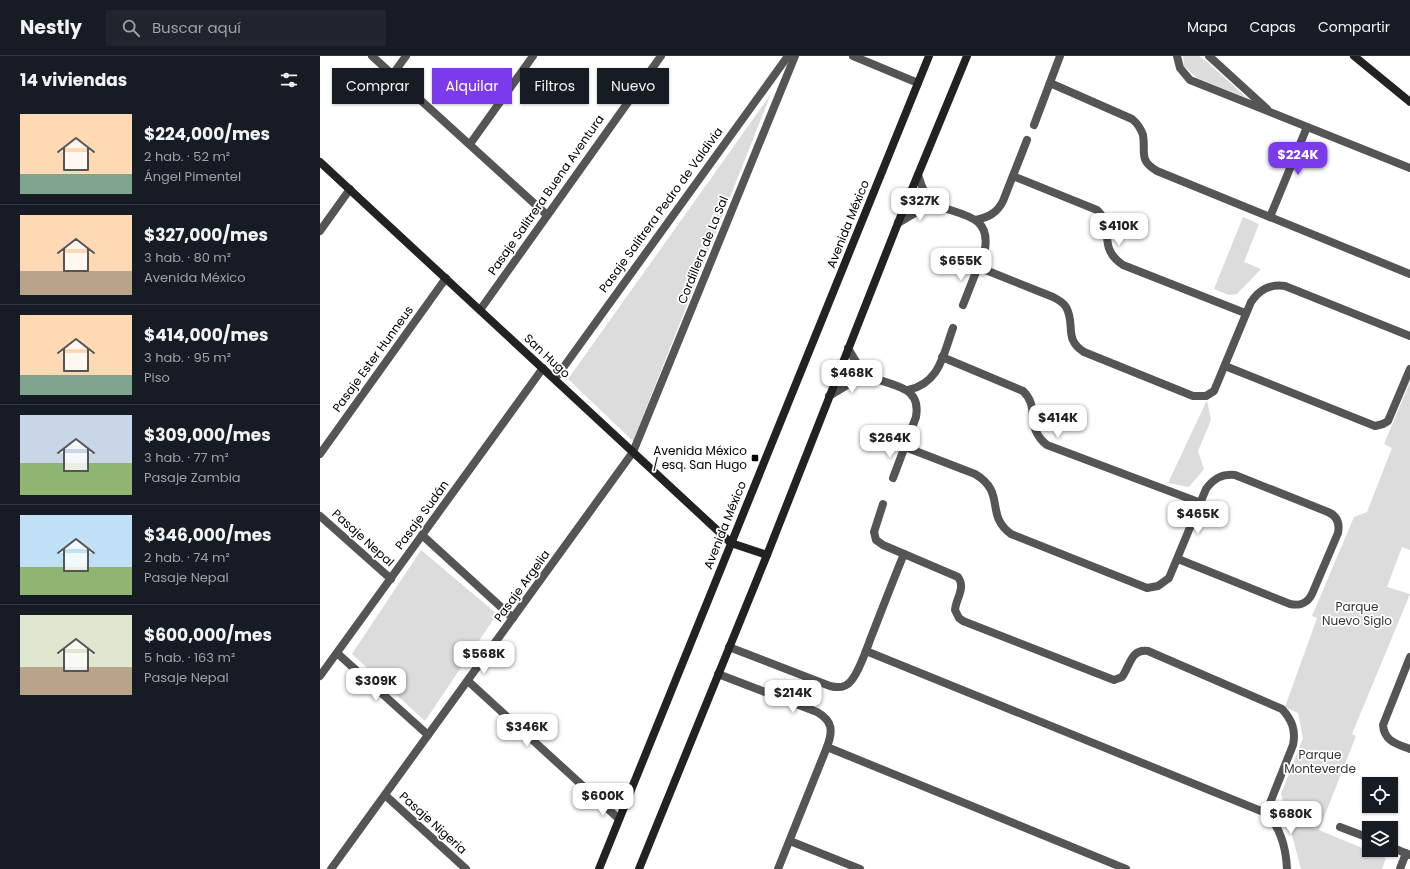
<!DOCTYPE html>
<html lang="es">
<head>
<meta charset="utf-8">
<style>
  :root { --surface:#171b24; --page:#20242c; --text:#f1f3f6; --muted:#9ea1a6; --line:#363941; --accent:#7c3aed }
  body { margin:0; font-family:Poppins,sans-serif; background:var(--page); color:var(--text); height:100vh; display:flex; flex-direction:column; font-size:15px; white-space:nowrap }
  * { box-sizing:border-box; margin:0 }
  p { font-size:13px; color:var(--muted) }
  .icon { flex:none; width:22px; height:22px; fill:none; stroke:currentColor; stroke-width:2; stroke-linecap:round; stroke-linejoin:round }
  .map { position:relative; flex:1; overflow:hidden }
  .sheet { display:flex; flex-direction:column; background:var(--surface); width:320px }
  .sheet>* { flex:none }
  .hud { position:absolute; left:12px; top:12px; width:380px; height:36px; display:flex; gap:8px }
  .buttons { position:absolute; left:1042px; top:721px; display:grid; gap:8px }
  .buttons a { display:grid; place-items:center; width:36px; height:36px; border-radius:0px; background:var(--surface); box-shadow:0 1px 3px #0004; font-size:20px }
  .price { position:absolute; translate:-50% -34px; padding:0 9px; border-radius:8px; background:#fff; color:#222; font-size:13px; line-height:26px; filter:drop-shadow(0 1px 2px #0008) }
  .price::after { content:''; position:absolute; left:50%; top:24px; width:12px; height:9px; margin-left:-6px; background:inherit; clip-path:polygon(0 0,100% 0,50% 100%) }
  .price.current { background:var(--accent); color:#fff }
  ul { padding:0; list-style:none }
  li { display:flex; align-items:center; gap:12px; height:100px; padding:0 20px }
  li+li { border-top:1px solid var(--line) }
  li span { display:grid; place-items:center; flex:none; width:112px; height:80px; border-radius:0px; color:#555 }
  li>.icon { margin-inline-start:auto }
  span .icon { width:48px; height:48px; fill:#fffc; stroke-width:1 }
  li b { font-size:17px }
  h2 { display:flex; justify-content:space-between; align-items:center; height:48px; padding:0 20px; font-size:17px }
  .chip { padding:0 14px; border-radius:0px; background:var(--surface); box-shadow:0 1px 3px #0004; font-size:14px; line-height:36px }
  .chip.current { background:var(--accent); color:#fff }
  header { display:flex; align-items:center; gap:24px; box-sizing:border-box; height:56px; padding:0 20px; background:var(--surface); border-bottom:1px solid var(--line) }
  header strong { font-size:19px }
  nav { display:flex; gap:22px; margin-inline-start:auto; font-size:14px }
  .search { width:280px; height:36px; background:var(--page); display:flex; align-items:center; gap:10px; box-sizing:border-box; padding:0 14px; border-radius:0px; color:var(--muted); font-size:15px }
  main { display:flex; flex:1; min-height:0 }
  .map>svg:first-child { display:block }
</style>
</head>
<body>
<header>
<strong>Nestly</strong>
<div class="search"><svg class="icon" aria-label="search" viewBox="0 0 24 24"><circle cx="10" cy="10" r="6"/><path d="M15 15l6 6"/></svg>Buscar aquí</div>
<nav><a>Mapa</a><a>Capas</a><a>Compartir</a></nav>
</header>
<main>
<section class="sheet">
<h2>14 viviendas<svg class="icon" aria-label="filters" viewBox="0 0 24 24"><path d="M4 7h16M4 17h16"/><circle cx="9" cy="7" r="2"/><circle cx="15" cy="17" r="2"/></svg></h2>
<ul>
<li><span style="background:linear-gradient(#ffd9b3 75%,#7fa58c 0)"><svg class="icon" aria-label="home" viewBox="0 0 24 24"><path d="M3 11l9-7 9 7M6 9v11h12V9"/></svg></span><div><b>$224,000/mes</b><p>2 hab. · 52 m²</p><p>Ángel Pimentel</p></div></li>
<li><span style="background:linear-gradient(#ffd9b3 70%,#b9a48a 0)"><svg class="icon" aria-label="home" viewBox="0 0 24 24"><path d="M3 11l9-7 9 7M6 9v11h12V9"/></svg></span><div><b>$327,000/mes</b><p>3 hab. · 80 m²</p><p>Avenida México</p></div></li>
<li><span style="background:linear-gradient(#ffd9b3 75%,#7fa58c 0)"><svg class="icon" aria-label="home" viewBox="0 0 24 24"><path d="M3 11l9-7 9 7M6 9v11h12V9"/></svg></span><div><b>$414,000/mes</b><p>3 hab. · 95 m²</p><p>Piso</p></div></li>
<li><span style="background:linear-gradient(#c9d6e8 60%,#8fb573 0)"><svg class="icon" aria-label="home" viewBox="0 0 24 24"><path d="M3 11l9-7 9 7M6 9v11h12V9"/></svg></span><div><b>$309,000/mes</b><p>3 hab. · 77 m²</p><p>Pasaje Zambia</p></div></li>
<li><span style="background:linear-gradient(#bfe0f5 65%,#8fb573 0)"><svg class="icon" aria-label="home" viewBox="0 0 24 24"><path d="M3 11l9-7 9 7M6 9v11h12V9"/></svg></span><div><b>$346,000/mes</b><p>2 hab. · 74 m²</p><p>Pasaje Nepal</p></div></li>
<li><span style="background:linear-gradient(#dfe7d0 65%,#b9a48a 0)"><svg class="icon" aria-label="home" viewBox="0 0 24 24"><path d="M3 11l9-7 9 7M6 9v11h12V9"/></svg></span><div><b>$600,000/mes</b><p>5 hab. · 163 m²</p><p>Pasaje Nepal</p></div></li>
</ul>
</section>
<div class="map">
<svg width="1090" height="813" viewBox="0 0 1090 813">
  <rect width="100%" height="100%" fill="#fff"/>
  <g fill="#dcdcdc">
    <path d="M863 0H879L887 6 927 42 877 22 864 10Z"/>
    <path d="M451 38 313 385 248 323Z"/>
    <path d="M923 161 939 168 924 206 941 213 917 238 909 239 894 233Z"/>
    <path d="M1090 326V494L1082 491 1067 531 1090 538 1032 678 1036 680 999 774 1066 802 1062 813H981L961 738 983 682 978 657 965 651 997 562 992 560 1034 461 1047 456 1072 392 1064 388Z"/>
    <path d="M887 344 891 364 878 395 884 413 869 431 848 427Z"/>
    <path d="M101 494 177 558 105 665 32 598Z"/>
  </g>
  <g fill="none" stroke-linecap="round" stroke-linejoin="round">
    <g stroke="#555" stroke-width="8">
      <path d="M52 0 227 159"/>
      <path d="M533 0 598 27"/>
      <path d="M857 0 860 12 870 24 1090 112"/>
      <path d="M889 0 947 53"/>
      <path d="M73 18 86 0"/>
      <path d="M730 27 812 63C817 67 821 73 823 79 826 96 818 104 837 115L1090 218"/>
      <path d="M714 69 740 0"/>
      <path d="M150 88 213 0"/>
      <path d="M598 119C601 129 605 140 612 147 615 150 620 151 624 152 647 160 670 162 665 193L643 249"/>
      <path d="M693 120 777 154C796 172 776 191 803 209L925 257"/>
      <path d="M950 161 987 71"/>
      <path d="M656 164C669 161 677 157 683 145L707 84"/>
      <path d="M578 167 595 157 614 148"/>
      <path d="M0 175 30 133"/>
      <path d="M658 211 733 241C737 243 743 246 746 251 756 268 743 283 764 296L873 340H886L894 335 931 246C940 233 950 228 965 230L1090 280"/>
      <path d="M160 254 341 0"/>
      <path d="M528 292C533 300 539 314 548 319 568 331 602 327 596 361L573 422"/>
      <path d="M622 301 703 335C721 352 704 371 727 389L881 447"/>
      <path d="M905 310 1055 370 1063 368 1068 365 1090 313"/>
      <path d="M235 323 468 0"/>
      <path d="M588 334C620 327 623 299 633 272"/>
      <path d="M509 340 534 325 547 319"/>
      <path d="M585 391 655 418C687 437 664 458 691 478L827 532 838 530 849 522 886 433C894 422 902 418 915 419L1008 456C1017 460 1020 467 1018 477L992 538C987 548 980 550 970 548L858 503"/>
      <path d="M0 398 126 222"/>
      <path d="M563 448 554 476 556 484 563 489 638 521C646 532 636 542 635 554L639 562 643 565 794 624 802 621C810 610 811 592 828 595L962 653C972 664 976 674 973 689L946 757"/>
      <path d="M0 460 71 523"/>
      <path d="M102 479 193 562"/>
      <path d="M409 591 510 630C518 632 525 632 530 626 538 618 546 595 550 584 561 556 572 527 584 498"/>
      <path d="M546 595 946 757C961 772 966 792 967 813"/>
      <path d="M17 597 108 679"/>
      <path d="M1090 601 1063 669C1064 685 1077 688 1090 693"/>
      <path d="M398 618 497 656C513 665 513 675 507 691L458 813"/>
      <path d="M0 620 223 312"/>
      <path d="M148 625 299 763"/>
      <path d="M507 691 806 813"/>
      <path d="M65 739 146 813"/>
      <path d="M1020 771 1049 782"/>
      <path d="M470 785 540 813"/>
      <path d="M1071 791 1090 799"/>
      <path d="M11 813 313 396 475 0"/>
      <path d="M1080 813 1086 797"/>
    </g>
    <g stroke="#222" stroke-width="8">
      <path d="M1034 0 1090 46"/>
      <path d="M0 106 411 487 447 499"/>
      <path d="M279 813 609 0"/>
      <path d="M319 813 447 499 578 167 647 0"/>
    </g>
  </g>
  <rect fill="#000" stroke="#fff" stroke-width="1.5" x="431" y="398" width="8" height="8" rx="2"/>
  <g text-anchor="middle" stroke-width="3.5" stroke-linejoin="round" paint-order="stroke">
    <g font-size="12" fill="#000" stroke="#fff">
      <text transform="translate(226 139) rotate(-55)" y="4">Pasaje Salitrera Buena Aventura</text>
      <text transform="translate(341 154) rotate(-54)" y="4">Pasaje Salitrera Pedro de Valdivia</text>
      <text transform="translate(528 168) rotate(-68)" y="4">Avenida México</text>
      <text transform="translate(383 194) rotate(-68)" y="4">Cordillera de La Sal</text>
      <text transform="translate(227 300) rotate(43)" y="4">San Hugo</text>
      <text transform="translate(53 303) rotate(-54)" y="4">Pasaje Ester Hunneus</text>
      <text transform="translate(102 459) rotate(-54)" y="4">Pasaje Sudán</text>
      <text transform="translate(405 469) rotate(-68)" y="4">Avenida México</text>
      <text transform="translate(43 482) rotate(42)" y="4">Pasaje Nepal</text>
      <text transform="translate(202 530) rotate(-54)" y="4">Pasaje Argelia</text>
      <text transform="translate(113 767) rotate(42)" y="4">Pasaje Nigeria</text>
    </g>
    <g font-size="12" fill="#000" stroke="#fff" text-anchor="end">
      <text x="427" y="399">Avenida México<tspan x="427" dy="14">/ esq. San Hugo</tspan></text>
    </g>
    <g font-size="12" fill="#333" stroke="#fff">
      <text x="1037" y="555">Parque<tspan x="1037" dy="14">Nuevo Siglo</tspan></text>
      <text x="1000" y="703">Parque<tspan x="1000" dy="14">Monteverde</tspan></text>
    </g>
  </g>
</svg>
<div class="buttons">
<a><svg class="icon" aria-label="locate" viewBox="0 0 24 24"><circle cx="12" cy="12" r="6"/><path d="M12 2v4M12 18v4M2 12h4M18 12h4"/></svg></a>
<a><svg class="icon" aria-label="layers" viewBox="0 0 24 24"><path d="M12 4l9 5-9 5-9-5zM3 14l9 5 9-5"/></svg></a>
</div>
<b class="price current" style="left:978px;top:120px">$224K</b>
<b class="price" style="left:600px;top:166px">$327K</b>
<b class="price" style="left:799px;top:191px">$410K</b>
<b class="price" style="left:641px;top:226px">$655K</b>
<b class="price" style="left:532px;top:338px">$468K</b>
<b class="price" style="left:738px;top:383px">$414K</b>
<b class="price" style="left:570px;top:403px">$264K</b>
<b class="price" style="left:878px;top:479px">$465K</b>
<b class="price" style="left:164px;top:619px">$568K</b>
<b class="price" style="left:56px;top:646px">$309K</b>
<b class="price" style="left:473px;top:658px">$214K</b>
<b class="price" style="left:207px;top:692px">$346K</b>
<b class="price" style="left:283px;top:761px">$600K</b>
<b class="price" style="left:971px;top:779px">$680K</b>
<div class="hud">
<a class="chip">Comprar</a>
<a class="chip current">Alquilar</a>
<a class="chip">Filtros</a>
<a class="chip">Nuevo</a>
</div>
</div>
</main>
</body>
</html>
